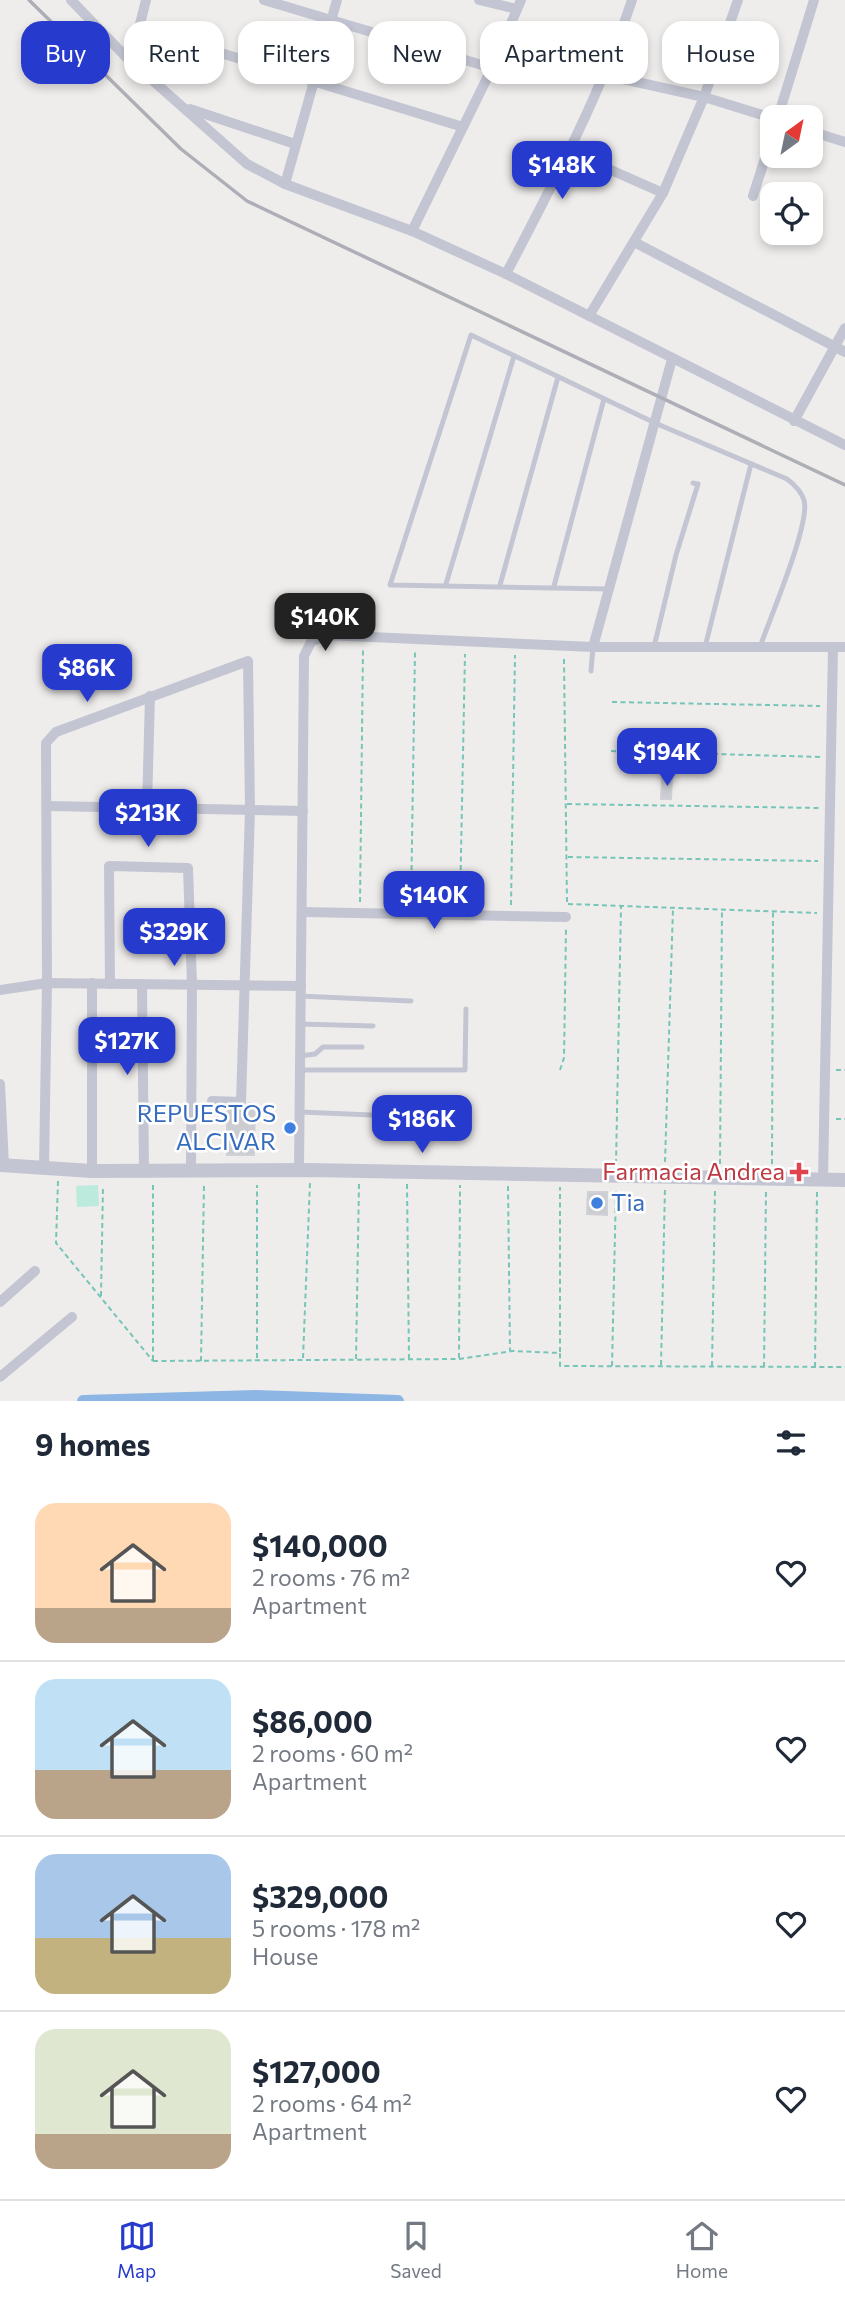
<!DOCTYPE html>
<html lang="en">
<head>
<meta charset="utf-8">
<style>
  :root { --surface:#fff; --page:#f2f2f3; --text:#1f2937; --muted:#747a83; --line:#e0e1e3; --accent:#273ace }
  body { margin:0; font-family:Commissioner,sans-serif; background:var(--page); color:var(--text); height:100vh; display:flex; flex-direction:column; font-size:26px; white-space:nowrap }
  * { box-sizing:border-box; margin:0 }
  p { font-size:23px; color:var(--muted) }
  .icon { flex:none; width:38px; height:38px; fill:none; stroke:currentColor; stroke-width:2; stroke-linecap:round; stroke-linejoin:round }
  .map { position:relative; height:1401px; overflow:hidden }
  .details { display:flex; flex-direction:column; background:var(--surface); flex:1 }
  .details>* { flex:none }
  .hud { position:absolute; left:21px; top:21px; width:803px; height:63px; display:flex; gap:14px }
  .needle { width:46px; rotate:33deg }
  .fabs { position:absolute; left:760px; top:105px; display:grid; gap:14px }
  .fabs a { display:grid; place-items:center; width:63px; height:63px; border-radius:14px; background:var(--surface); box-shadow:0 4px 10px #0003; font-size:35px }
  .price { position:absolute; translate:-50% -60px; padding:0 16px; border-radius:14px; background:var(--accent); color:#fff; font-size:23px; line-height:46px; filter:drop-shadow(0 2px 4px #0008) }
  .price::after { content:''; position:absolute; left:50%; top:42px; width:21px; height:16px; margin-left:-10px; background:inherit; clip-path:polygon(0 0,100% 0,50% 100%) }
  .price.current { background:#222; color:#fff }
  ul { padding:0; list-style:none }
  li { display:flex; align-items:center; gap:21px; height:175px; padding:0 35px }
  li+li { border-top:2px solid var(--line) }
  li span { display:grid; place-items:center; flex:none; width:196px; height:140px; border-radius:21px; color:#555 }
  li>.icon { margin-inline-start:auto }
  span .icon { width:84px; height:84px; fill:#fffc; stroke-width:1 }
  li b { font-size:30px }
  h2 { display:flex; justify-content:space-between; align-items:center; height:84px; padding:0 35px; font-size:30px }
  .tag { padding:0 24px; border-radius:21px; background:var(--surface); box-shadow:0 4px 10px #0003; font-size:24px; line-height:63px }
  .tag.current { background:var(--accent); color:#fff }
  .tab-bar { display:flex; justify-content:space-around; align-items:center; height:98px; border-top:2px solid var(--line); background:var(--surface); font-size:19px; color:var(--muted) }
  .tab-bar a { display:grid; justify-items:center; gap:4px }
  .tab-bar .current { color:var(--accent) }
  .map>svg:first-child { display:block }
</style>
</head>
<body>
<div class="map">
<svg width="845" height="1401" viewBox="0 0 845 1401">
  <rect width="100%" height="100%" fill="#efedec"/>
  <path fill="#bceadc" d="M98 1185 99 1206 77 1207 76 1186Z"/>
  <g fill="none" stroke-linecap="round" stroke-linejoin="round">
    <path stroke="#8db6e4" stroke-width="12" d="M83 1401 256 1396 398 1401"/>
  </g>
  <g fill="#cccdd3" stroke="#d0d0d7" stroke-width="2">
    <path d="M662 778H672L671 799H661Z"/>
    <path d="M249 1103 255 1104 254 1155H227V1109H244Z"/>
    <path d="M588 1192H607V1215L587 1214Z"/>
  </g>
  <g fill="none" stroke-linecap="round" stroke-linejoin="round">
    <g stroke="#77c5b7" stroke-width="2" stroke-dasharray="5 3.5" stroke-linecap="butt">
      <path d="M564 659 567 905"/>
      <path d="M612 702 820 706"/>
      <path d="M611 751 820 757"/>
      <path d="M567 804 820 808"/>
      <path d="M568 857 818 861"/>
      <path d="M360 902 363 648"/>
      <path d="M411 904 415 651"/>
      <path d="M460 904 465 654"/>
      <path d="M568 904 817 913"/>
      <path d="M511 905 515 655"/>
      <path d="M560 1070 564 1058 566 928"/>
      <path d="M836 1070H845"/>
      <path d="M836 1119H845"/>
      <path d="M665 1162 673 908"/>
      <path d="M616 1164 621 906"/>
      <path d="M720 1164 722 910"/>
      <path d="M772 1164 773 911"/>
      <path d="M58 1181 56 1243 153 1361"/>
      <path d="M407 1184 409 1359"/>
      <path d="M508 1186 510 1351"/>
      <path d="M101 1296 103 1186"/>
      <path d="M560 1352V1187"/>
      <path d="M257 1358V1185"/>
      <path d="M303 1358 310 1182"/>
      <path d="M459 1358 460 1185"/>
      <path d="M356 1359 359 1183"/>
      <path d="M153 1360V1184"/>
      <path d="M153 1361 459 1359 512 1351 560 1353V1366L845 1367"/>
      <path d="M201 1361 204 1185"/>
      <path d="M661 1365 665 1188"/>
      <path d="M612 1366 616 1190"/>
      <path d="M712 1366 715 1189"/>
      <path d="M764 1367 766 1190"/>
      <path d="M815 1367 817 1191"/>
    </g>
    <g stroke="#c3c6d2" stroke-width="5">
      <path d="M446 584 514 356"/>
      <path d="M500 585 558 377"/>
      <path d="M554 586 604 399"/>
      <path d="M609 589 390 585 471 335 655 423 787 479C795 485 801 491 804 500 811 523 769 620 760 647"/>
      <path d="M654 647 676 555 698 484 693 483"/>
      <path d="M705 647 751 464"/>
      <path d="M591 671 593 647"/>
      <path d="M300 996 411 1001"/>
      <path d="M300 1024 373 1026"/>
      <path d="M300 1056 315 1054 323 1047H362"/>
      <path d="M300 1070H465L466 1009"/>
      <path d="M300 1112 444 1118"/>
    </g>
    <g stroke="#c3c6d2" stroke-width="10">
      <path d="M71 0 125 56 247 164 285 184 412 231 506 274 845 445"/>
      <path d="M264 0 492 68"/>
      <path d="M479 0 517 9"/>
      <path d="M139 28 463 127"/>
      <path d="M502 44 605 75 704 97 772 118"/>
      <path d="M125 56 139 28 146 0"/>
      <path d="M190 109 295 144"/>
      <path d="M778 117 814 0"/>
      <path d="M810 131 845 142"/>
      <path d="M570 152 663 193"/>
      <path d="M285 184 337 0"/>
      <path d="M753 196 772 136"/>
      <path d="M412 231 492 68 521 0"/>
      <path d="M634 242 845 352"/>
      <path d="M506 274C553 184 600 96 632 0"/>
      <path d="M589 316 663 193 704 97 738 0"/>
      <path d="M794 421 845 328"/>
      <path d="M593 647 672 359"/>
      <path d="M48 806 303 811"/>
      <path d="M147 807 150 696"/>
      <path d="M303 912 566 917"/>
      <path d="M92 983V1171"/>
      <path d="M110 984 109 866 188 868 192 984 191 1170"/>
      <path d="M142 984 144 1170"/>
      <path d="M0 990 47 983 301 986"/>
      <path d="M0 1084 4 1165"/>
      <path d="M44 1168 47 983 46 743 56 732 248 661 250 810 241 1102 212 1101"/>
      <path d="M299 1170 304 656 311 642 326 635 593 647H845"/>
      <path d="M823 1180 833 647"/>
      <path d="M0 1302 35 1271"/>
      <path d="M0 1377 72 1317"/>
    </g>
    <path stroke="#c3c6d2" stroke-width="14" d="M0 1165 92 1171 310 1170 845 1180"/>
    <path stroke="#aeafb6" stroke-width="3.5" d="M29 0 181 149 247 201 845 485"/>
  </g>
  <g fill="#3f7fe0" stroke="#fff" stroke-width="2.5">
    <circle cx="290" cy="1128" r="7"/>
    <circle cx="597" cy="1203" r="7"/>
  </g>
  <path fill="#e0444e" stroke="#fff" stroke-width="2.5" d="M795.5 1161.5h7v7h7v7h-7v7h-7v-7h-7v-7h7z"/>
  <g text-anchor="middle" stroke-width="5" stroke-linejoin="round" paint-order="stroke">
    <g font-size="24" fill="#366cbe" stroke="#fff" text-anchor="end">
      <text x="276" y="1122">REPUESTOS<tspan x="276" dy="28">ALCIVAR</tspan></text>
      <text x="611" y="1211" text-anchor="start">Tia</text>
    </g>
    <g font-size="24" fill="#be3a42" stroke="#fff" text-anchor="end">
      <text x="785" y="1180">Farmacia Andrea</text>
    </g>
  </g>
</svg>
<div class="fabs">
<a><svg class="needle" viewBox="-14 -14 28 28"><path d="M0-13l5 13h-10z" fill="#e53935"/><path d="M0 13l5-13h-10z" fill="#747a83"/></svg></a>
<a><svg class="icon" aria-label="locate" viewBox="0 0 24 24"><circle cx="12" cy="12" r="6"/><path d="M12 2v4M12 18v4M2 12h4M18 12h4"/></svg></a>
</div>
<b class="price" style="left:562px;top:201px">$148K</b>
<b class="price current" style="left:325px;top:653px">$140K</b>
<b class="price" style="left:87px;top:704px">$86K</b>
<b class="price" style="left:667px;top:788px">$194K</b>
<b class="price" style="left:148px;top:849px">$213K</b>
<b class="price" style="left:434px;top:931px">$140K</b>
<b class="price" style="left:174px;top:968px">$329K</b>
<b class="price" style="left:127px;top:1077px">$127K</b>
<b class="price" style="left:422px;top:1155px">$186K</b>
<div class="hud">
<a class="tag current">Buy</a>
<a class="tag">Rent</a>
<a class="tag">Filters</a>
<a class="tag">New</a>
<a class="tag">Apartment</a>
<a class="tag">House</a>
</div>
</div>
<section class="details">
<h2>9 homes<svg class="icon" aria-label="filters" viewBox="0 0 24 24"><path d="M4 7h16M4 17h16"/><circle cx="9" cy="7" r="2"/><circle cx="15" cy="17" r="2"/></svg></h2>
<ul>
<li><span style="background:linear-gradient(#ffd9b3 75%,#b9a48a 0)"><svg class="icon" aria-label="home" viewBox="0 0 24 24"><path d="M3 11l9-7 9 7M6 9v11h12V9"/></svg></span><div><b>$140,000</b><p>2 rooms · 76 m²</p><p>Apartment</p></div><svg class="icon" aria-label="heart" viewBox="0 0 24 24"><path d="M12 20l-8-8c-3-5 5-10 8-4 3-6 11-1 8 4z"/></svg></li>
<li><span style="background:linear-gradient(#bfe0f5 65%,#b9a48a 0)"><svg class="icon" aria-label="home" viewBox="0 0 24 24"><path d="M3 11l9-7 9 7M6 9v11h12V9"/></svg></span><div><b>$86,000</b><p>2 rooms · 60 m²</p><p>Apartment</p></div><svg class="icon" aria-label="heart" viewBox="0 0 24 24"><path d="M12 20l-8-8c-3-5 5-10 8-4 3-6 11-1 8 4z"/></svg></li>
<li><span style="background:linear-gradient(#a9c7e8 60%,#c2b280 0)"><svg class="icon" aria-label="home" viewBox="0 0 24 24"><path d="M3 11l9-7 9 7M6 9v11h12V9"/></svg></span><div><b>$329,000</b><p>5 rooms · 178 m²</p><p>House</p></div><svg class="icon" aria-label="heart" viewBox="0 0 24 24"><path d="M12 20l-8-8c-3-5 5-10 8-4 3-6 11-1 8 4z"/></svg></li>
<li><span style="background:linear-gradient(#dfe7d0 75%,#b9a48a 0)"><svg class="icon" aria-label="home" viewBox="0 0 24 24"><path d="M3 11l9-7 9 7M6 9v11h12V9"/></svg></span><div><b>$127,000</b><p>2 rooms · 64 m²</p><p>Apartment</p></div><svg class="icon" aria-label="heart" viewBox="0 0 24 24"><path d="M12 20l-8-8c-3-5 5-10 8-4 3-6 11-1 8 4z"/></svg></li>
</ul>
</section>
<nav class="tab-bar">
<a class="current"><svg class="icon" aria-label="map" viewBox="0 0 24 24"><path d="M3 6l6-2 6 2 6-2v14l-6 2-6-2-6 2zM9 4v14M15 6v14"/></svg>Map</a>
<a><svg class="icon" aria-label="saved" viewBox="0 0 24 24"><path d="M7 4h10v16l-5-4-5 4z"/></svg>Saved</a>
<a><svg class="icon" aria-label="home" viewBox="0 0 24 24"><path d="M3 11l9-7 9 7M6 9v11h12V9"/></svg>Home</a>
</nav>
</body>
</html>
